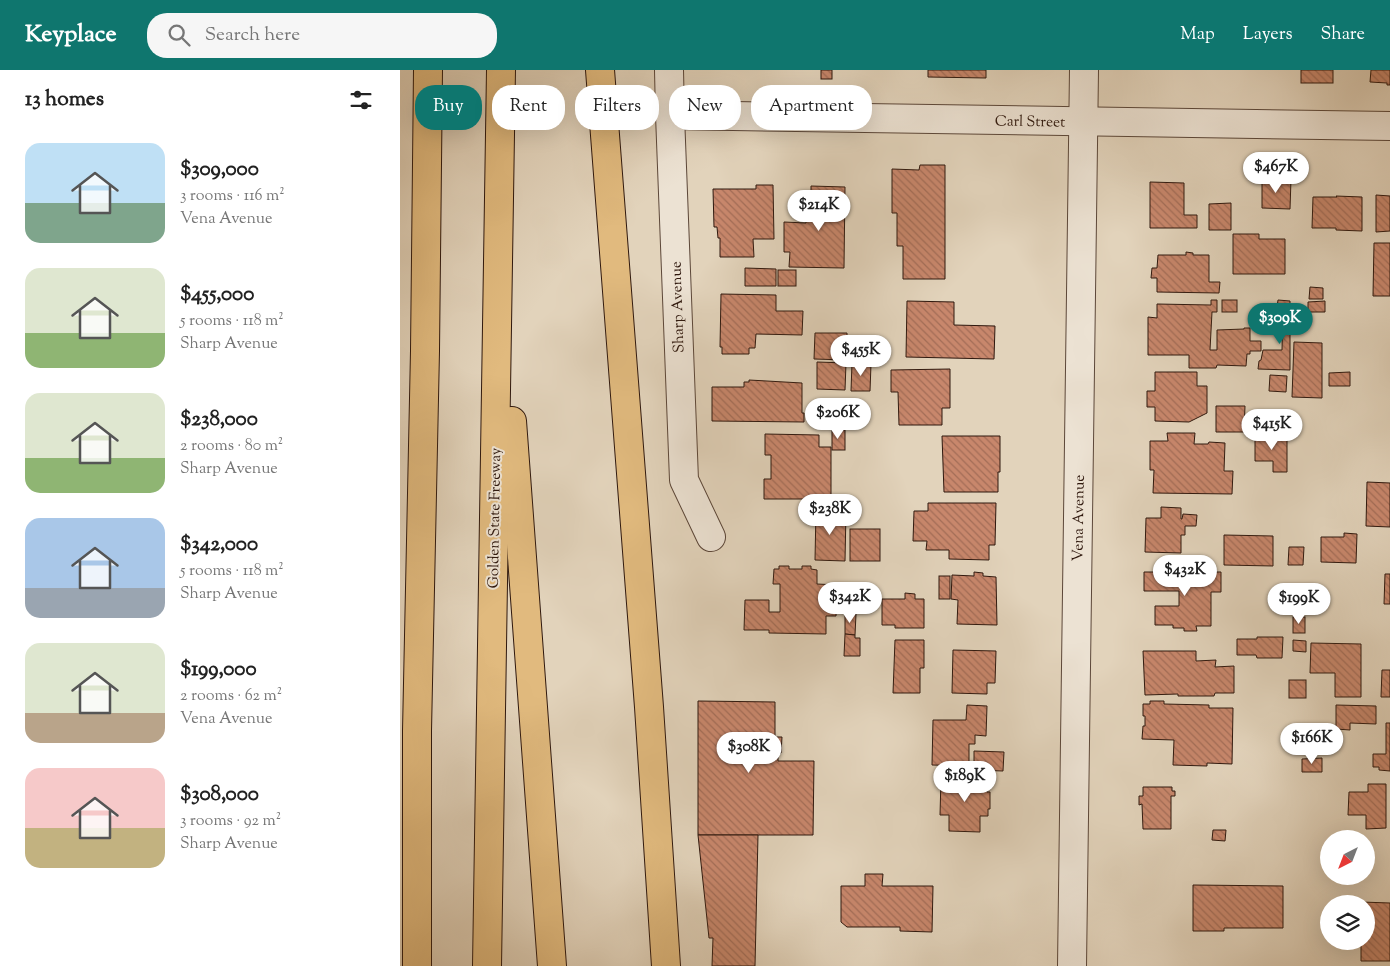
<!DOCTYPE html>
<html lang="en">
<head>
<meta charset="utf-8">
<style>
  :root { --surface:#fff; --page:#f6f6f6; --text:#222; --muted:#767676; --accent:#0f766e }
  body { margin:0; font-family:"Sorts Mill Goudy",serif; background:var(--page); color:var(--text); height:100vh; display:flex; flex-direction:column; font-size:19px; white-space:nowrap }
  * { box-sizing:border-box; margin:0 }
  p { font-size:16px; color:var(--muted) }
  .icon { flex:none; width:28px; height:28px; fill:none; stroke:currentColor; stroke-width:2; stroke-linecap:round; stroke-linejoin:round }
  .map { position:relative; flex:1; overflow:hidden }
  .sheet { display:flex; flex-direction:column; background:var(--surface); width:400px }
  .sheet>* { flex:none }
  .hud { position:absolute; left:15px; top:15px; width:475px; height:45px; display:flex; gap:10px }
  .needle { width:32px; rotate:222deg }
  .buttons { position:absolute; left:920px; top:760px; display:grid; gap:10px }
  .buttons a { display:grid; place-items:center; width:55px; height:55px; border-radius:50%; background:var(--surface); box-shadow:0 5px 20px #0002; font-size:25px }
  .price { position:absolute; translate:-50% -42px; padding:0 11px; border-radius:18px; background:#fff; color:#222; font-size:16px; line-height:32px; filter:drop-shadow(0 1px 2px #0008) }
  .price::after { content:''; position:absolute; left:50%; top:30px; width:15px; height:11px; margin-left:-8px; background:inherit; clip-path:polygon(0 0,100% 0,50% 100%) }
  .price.current { background:var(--accent); color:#fff }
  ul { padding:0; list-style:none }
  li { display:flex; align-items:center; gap:15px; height:125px; padding:0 25px }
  li span { display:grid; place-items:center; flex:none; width:140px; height:100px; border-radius:15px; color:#555 }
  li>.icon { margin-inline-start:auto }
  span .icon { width:60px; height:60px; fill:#fffc; stroke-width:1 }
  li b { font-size:21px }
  h2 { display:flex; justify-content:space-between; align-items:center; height:60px; padding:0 25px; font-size:21px }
  .pill { padding:0 18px; border-radius:20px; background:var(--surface); box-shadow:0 5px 20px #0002; font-size:18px; line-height:45px }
  .pill.current { background:var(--accent); color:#fff }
  header { display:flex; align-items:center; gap:30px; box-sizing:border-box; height:70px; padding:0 25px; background:var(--accent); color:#fff }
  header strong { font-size:24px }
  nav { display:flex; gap:28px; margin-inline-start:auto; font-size:18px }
  .search { width:350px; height:45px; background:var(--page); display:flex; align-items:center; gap:12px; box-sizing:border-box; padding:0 18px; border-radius:20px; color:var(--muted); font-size:19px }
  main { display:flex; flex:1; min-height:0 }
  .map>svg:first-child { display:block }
</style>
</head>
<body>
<header>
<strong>Keyplace</strong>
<div class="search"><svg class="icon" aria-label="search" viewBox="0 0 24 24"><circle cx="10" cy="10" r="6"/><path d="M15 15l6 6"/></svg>Search here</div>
<nav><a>Map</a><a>Layers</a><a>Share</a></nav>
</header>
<main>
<section class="sheet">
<h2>13 homes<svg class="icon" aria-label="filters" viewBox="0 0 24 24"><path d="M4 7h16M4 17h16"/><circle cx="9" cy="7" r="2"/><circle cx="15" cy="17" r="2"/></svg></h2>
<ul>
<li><span style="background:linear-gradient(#bfe0f5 60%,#7fa58c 0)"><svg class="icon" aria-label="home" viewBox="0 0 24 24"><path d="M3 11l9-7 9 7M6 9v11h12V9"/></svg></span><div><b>$309,000</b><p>3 rooms · 116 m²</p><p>Vena Avenue</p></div></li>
<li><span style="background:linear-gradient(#dfe7d0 65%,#8fb573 0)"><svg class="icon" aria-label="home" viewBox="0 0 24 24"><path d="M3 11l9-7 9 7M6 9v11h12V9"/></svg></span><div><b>$455,000</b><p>5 rooms · 118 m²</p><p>Sharp Avenue</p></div></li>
<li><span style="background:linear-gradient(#dfe7d0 65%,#8fb573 0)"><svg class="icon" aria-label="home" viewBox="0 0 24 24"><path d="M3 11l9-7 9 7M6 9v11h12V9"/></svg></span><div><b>$238,000</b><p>2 rooms · 80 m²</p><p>Sharp Avenue</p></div></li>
<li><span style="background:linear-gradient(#a9c7e8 70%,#9aa5b1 0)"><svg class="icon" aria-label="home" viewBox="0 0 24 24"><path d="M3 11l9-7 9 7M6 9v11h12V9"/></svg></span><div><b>$342,000</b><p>5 rooms · 118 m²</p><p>Sharp Avenue</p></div></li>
<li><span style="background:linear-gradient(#dfe7d0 70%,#b9a48a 0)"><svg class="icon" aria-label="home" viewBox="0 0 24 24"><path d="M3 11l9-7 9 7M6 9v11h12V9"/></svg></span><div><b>$199,000</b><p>2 rooms · 62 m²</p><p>Vena Avenue</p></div></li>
<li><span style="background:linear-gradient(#f6c9c9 60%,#c2b280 0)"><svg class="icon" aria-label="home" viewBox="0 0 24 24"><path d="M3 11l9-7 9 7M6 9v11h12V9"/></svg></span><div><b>$308,000</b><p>3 rooms · 92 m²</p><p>Sharp Avenue</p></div></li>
</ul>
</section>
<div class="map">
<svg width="990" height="896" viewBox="0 0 990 896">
  <defs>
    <pattern id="building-back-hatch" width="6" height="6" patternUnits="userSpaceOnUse" patternTransform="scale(1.25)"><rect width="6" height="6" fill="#c8876c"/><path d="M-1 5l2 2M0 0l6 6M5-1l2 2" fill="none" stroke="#a36d57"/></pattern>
  </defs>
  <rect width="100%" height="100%" fill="#e2d3bb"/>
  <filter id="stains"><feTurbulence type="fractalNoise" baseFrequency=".004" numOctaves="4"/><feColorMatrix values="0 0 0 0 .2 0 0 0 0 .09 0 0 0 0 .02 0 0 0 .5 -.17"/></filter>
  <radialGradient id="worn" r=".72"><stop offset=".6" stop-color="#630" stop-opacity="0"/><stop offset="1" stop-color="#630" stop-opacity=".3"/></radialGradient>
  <g fill="url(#building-back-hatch)" stroke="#2f180e">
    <rect x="421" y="0" width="11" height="9"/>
    <path d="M528 0H586V8L528 7Z"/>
    <rect x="901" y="0" width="32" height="13"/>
    <path d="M971 0H990V15H987V13L970 12Z"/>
    <path d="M520 95H545V209H503V176H497V143H492V99L519 100Z"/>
    <path d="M862 109H891L890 139 862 138Z"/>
    <path d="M750 112 784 113V145H797V158H750Z"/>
    <path d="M356 115H373L374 169H353L354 187H320V168H318L317 157H314L313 119H356Z"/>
    <path d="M411 116 445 117 444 198 389 197 390 182H384V152L406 153V146L411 147Z"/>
    <path d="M976 125 990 126V161L976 162Z"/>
    <path d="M936 126 962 127V161L936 160V158H912L913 127H937Z"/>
    <path d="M831 133V160H809V134Z"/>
    <path d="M833 164H859V169H885V204H833Z"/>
    <path d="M974 173H990V226H973Z"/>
    <path d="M786 182 793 183V185H809V212H820L819 223 757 222V208H751L752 198H757L758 185H786Z"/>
    <path d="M345 198 376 199V216H345Z"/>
    <rect x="378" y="200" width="18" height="16"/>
    <path d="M910 217 923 218V229H909Z"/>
    <path d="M321 224 376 225V241H403L402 265 356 264 355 278H349V284H322V277H320Z"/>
    <path d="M811 230H817V242H812L810 280H817V260L844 259V258H850V271H861V281H850V284H847L846 296 817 295 816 298H789V285H748V247L757 248V234L811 235Z"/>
    <rect x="822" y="230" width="15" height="12"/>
    <path d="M878 230 890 231V300L858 299 859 291 861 290 863 280H882L883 237H877Z"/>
    <path d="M507 231 554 232V255L595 256 594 289 506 287Z"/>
    <path d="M925 231V242H908V232Z"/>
    <path d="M415 263H447V290L414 289Z"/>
    <path d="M894 272 922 273V328L892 327Z"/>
    <path d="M417 292 446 293 445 320 417 319Z"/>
    <path d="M452 293 471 294 470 321H451Z"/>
    <path d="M550 299V338H542V355H499L498 322H491V300Z"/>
    <path d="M755 302H797V316H807V343L789 352 755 351V337H747V321H755Z"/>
    <path d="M950 302V316H929V303Z"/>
    <path d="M870 305 887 306 886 322 869 321Z"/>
    <path d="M349 310 402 313V343H404V352L312 351V317H344V312H349Z"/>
    <path d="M816 336H845L844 362H816Z"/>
    <rect x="432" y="360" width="13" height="20"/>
    <path d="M767 363H795L794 374H808L809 372 825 373 824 401H833L832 424 753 423 754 400H750V371H768Z"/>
    <path d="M365 364 419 365V377H431V429H364V409H371V385H365Z"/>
    <path d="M855 364 887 365V402H873V391H855Z"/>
    <path d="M542 366H600V402H598V422H544Z"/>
    <path d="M967 412 990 413V457L966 456Z"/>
    <path d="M528 433H596L595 475H589V490L549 489V480H526L527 471H513L514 441H528Z"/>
    <path d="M761 437 781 438V449H782L783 444 797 445 796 456H785V465H781V483L745 482 746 448H761Z"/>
    <path d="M416 440 446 441 445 491 415 490Z"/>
    <rect x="450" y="459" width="30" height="32"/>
    <path d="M944 463 957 464 956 493 921 492V467H944Z"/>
    <path d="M824 465 873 466V496L824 495Z"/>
    <path d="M889 477H904L903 495H888Z"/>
    <path d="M379 496H389V499H402V496H411V499L417 500V514L437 515 436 546H426V564L369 563V560H344L345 530H369V542H380V514H373L374 499H379Z"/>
    <path d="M574 502 583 503V506L596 507 597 555 557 554 558 530 551 529 552 505 574 506Z"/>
    <path d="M744 502H821V522H811V556H796L797 561H784V558H773V555H755V536H779V521H744Z"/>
    <path d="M985 504H990V534H984Z"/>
    <rect x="539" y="506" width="11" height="23"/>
    <path d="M505 523 515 524V529H524V558H495V555H482V529H505Z"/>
    <path d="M445 543 456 544 455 565 445 564Z"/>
    <rect x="893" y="547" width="12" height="16"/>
    <path d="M445 564 455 565V568H460V586H444Z"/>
    <path d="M857 567H883L882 588H857L856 585H837V569H857Z"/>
    <path d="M495 570H524V598H520V623H493Z"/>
    <path d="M893 570 906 571V582L893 581Z"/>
    <path d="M911 573 961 574V627H935V603H910Z"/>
    <path d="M553 580 596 581 595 613H587V624L552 623Z"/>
    <path d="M743 581H796V591L816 590 815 597 834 596V623H815L814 626H778V624L745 625Z"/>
    <path d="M982 600H990V627H981Z"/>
    <rect x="889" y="610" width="17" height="18"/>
    <path d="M298 631 375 632V667H382L381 683H378V691H414L413 765H298Z"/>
    <path d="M750 631H764V634L809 635V638H833L832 694 807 693V696L773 695 774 670 742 669 743 656H745V646H743V634H750Z"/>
    <path d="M567 635 587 636 586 666 575 665V674H569V696L532 695 533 650H566Z"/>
    <path d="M936 635 976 636V654L950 653V660L936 659Z"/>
    <path d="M986 653H990V701L979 700V697H973V684H986Z"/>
    <path d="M574 681 604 682 603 701 574 700Z"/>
    <path d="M922 688V702H902V689Z"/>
    <path d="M580 707V711L587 710V722H590V739H588V746H580V762L549 761V745H540L541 709 574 710V708Z"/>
    <path d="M968 714H986V758L966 759V745H948L949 722H968Z"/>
    <path d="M743 717H772V721H775V726H771V759H743L742 734 739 735V726H743Z"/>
    <path d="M813 760H826L825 771 812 770Z"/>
    <path d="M298 765H358L355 896H312L313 868H309Z"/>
    <path d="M465 804H483L482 816H533L532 862 500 861V857H447L441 852V816H465Z"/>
    <path d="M793 815 883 816V858H824V861H793Z"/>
    <path d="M961 832 990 833V891H961V871H966V834H961Z"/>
  </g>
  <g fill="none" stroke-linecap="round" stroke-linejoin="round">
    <g stroke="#5c4739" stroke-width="30">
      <g id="minor">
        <path d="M269 0 270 45 284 410 311 467"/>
        <path d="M270 45 990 56"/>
        <path d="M672 896 684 0"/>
      </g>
    </g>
    <g stroke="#2f180e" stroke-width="30">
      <g id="highway">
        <path d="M200 0 249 637 266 896"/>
        <path d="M112 351 152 896"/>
        <path d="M17 896V661L25 281 28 0"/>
        <path d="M87 896 101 0"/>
      </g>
    </g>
    <use href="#minor" stroke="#ece2d3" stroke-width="28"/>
    <use href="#highway" stroke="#e1ba7e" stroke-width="28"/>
  </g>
  <g text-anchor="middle" stroke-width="4" stroke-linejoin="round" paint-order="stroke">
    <g font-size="15" fill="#2f180e" stroke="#ece2d3">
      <text transform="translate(630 51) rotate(1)" y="5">Carl Street</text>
      <text transform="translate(277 237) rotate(-92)" y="5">Sharp Avenue</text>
      <text transform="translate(94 448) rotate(-89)" y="5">Golden State Freeway</text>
      <text transform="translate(678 448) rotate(-89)" y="5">Vena Avenue</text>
    </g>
  </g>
  <rect width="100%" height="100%" filter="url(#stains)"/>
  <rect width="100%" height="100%" fill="url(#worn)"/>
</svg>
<div class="buttons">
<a><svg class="needle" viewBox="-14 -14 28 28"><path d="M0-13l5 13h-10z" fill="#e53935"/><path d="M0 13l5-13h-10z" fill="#767676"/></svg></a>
<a><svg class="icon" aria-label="layers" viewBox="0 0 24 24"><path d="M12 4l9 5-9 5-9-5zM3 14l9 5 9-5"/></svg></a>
</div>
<b class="price" style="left:876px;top:124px">$467K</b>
<b class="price" style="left:419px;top:162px">$214K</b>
<b class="price current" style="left:880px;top:275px">$309K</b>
<b class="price" style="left:461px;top:307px">$455K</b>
<b class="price" style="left:438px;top:370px">$206K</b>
<b class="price" style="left:872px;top:381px">$415K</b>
<b class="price" style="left:430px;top:466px">$238K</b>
<b class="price" style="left:785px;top:527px">$432K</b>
<b class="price" style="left:450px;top:554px">$342K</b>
<b class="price" style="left:899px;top:555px">$199K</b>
<b class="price" style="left:912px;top:695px">$166K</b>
<b class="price" style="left:349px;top:704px">$308K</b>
<b class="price" style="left:565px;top:733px">$189K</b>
<div class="hud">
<a class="pill current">Buy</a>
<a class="pill">Rent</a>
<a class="pill">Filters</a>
<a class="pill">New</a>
<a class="pill">Apartment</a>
</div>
</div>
</main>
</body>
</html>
